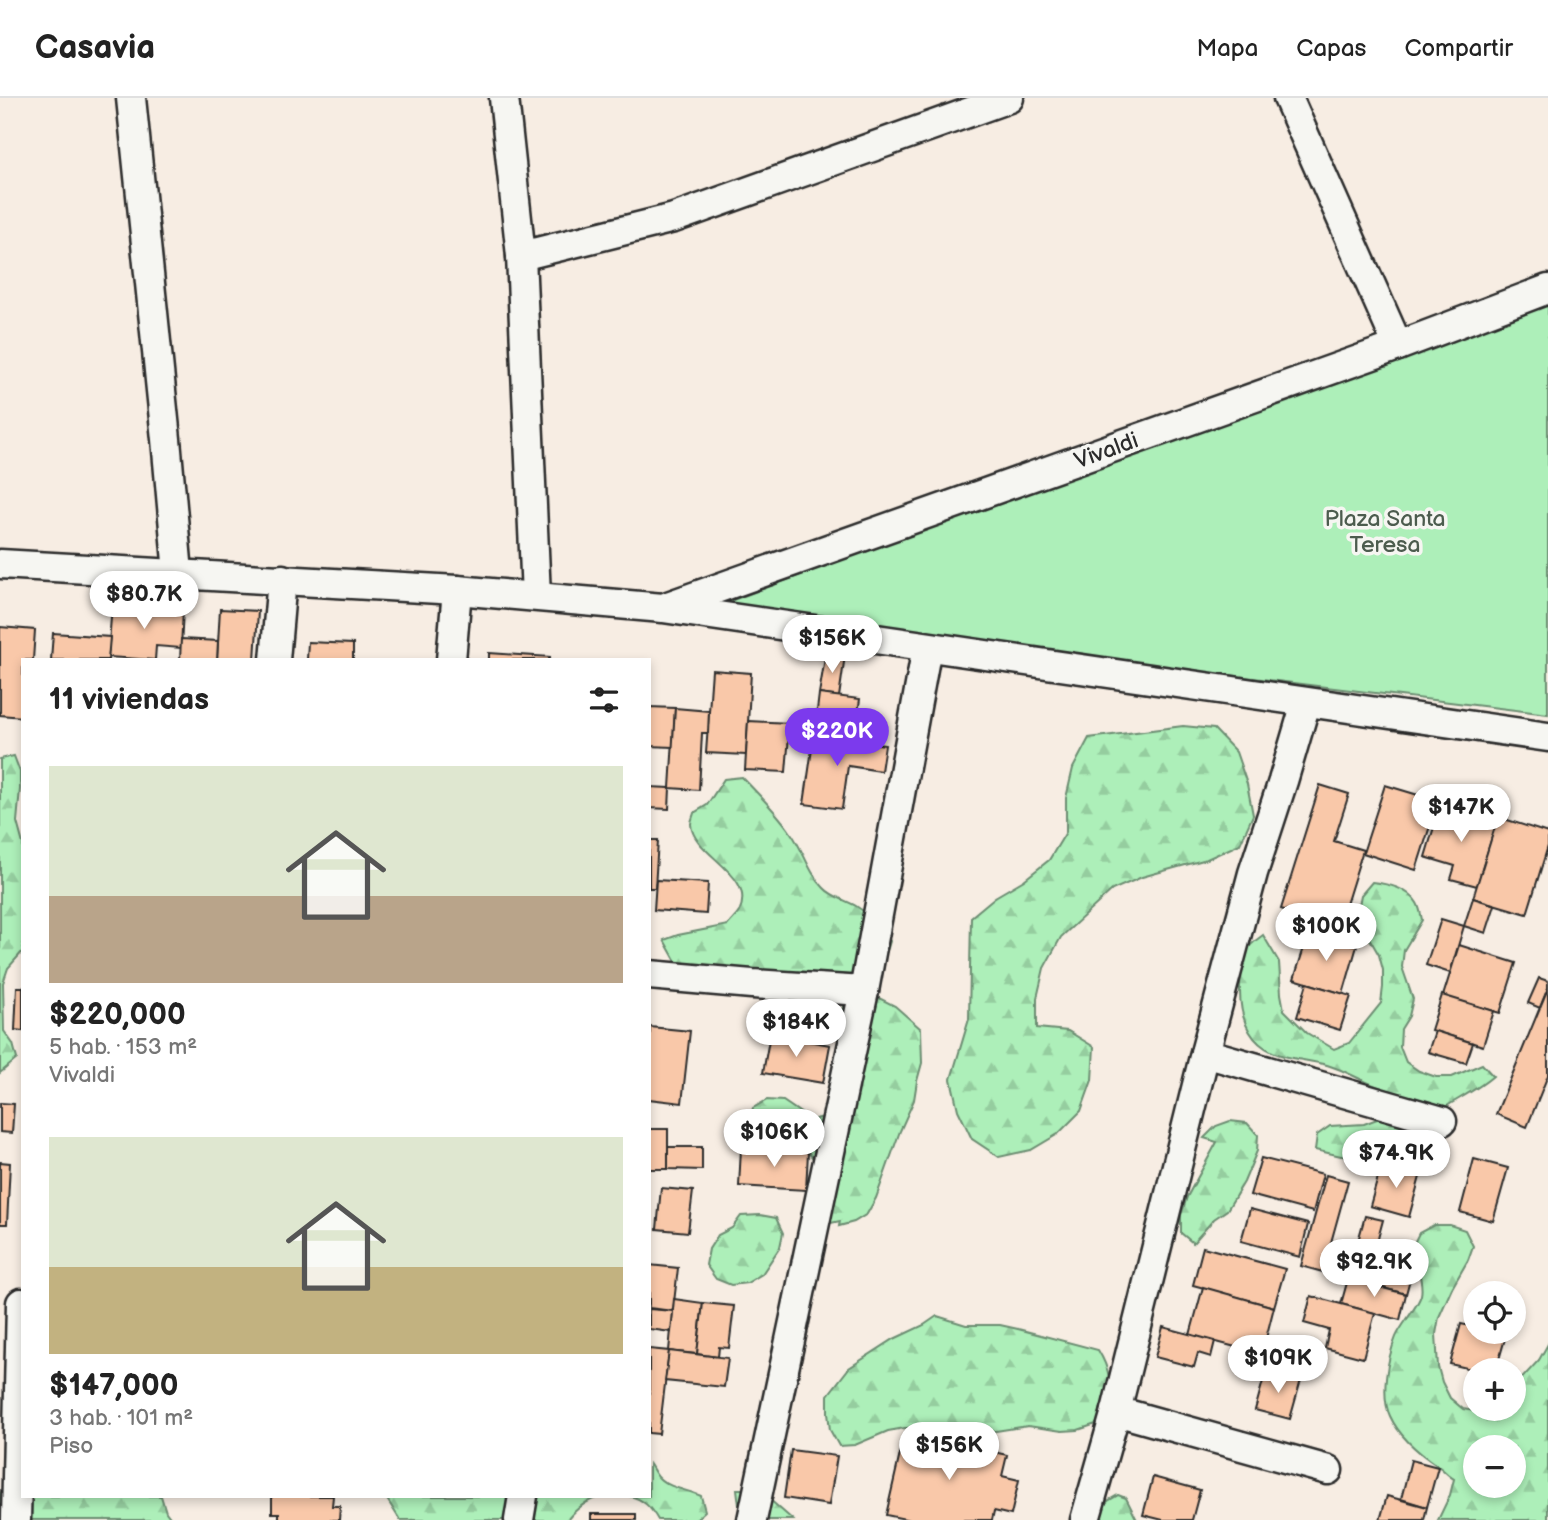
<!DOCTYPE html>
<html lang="es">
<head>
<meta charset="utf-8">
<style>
  :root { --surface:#fff; --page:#f6f6f6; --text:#222; --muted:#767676; --line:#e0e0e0; --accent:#7c3aed }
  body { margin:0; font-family:"Balsamiq Sans",sans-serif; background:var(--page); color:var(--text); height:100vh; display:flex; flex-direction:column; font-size:26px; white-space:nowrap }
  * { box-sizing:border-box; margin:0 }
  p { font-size:23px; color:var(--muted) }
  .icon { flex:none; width:38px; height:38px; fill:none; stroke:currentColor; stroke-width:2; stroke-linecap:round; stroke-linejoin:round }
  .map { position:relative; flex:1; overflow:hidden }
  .side { position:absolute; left:21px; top:560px; width:630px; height:840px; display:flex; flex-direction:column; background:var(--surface); border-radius:0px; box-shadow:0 4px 10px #0003 }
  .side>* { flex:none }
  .controls { position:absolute; left:1463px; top:1183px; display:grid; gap:14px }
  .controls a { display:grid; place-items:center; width:63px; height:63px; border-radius:50%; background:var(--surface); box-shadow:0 4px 10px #0003; font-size:35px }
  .price { position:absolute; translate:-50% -60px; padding:0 16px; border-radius:24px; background:#fff; color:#222; font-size:23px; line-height:46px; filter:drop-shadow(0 2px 4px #0008) }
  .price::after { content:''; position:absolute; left:50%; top:42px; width:21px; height:16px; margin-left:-10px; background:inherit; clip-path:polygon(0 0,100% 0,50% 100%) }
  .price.on { background:var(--accent); color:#fff }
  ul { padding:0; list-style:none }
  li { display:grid; align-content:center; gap:14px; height:371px; padding:0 28px }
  li span { display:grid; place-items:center; height:217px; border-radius:0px; color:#555 }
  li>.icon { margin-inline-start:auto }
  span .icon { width:126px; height:126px; fill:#fffc; stroke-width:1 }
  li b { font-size:30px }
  h2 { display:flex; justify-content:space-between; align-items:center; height:84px; padding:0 28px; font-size:30px }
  header { display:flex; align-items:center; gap:42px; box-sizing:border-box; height:98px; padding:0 35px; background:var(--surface); border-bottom:2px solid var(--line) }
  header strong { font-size:33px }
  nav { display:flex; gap:38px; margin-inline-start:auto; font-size:24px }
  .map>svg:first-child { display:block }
</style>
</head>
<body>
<header>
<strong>Casavia</strong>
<nav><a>Mapa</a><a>Capas</a><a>Compartir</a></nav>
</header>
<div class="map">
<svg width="1548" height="1422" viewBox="0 0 1548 1422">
  <defs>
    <pattern id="forest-firs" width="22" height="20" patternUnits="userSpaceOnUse" patternTransform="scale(1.75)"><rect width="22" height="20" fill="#adefb9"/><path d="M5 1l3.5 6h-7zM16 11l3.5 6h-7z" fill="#95cd9f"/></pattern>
  </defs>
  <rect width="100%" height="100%" fill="#f7ede3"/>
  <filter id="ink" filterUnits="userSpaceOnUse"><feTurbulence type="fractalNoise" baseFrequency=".0143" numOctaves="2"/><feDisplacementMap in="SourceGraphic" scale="14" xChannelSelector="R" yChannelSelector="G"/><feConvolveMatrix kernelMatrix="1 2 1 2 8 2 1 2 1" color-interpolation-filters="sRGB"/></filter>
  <g filter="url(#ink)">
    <g fill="url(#forest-firs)" stroke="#6c8d72" stroke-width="2" fill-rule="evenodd">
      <path d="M1183 628 1214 631 1236 654 1247 686 1253 717 1240 746 1207 761 1142 779 1112 792 1061 839 1044 870 1037 900V930L1068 933 1094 949 1092 982 1081 1013 1058 1036 1031 1052 999 1059 972 1041 958 1012 951 981 969 921 971 819 995 799 1024 782 1049 762 1066 734V700L1073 670 1089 640Z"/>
      <path d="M14 658 20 674V691L17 724 23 746V853L8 870 3 885 4 933 13 946 17 961 0 975V661Z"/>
      <path d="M742 679C759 697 777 714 791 735 804 753 808 774 824 790 832 799 846 802 856 808 871 817 881 828 890 843 885 864 878 868 860 880L688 885 664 842 678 837 728 827C731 823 736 819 739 814 758 776 692 757 691 726 691 722 693 719 694 715L707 707 724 681Z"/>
      <path d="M1372 784C1388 786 1408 790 1417 805 1420 810 1421 817 1422 822L1404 852 1402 869 1413 901 1409 918 1401 931 1400 949 1406 964 1419 973 1436 979H1452L1482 966 1493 978C1477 992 1457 1001 1439 1013L1438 1030 1435 1045 1419 1049H1403L1358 1058H1341L1315 1052 1317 1037 1330 1028 1364 1026 1380 1020 1390 1007 1387 992C1366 986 1348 973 1327 967 1313 963 1298 962 1284 958 1249 949 1239 920 1240 887 1241 860 1239 854 1263 837L1279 864 1281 896 1284 912 1307 935 1334 951 1349 945 1381 905 1383 889V872L1379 857 1371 843 1361 830 1358 812 1361 797Z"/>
      <path d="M863 899 879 900 895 908 921 931 922 965 917 983 914 1002 900 1033 876 1100 867 1116 854 1124 839 1128 840 1123 826 1126 817 1065 808 1054C789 1052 772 1048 754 1041L749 1025 753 1010 767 1002 783 1003 811 1022 828 1018 838 987V920L846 903Z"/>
      <path d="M1230 1023 1247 1025 1258 1037 1257 1053 1244 1084 1227 1112 1214 1121 1193 1145 1181 1135V1117L1187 1099 1217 1044 1204 1040 1216 1028Z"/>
      <path d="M760 1117 776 1120 783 1135 780 1149 762 1176 747 1185 731 1187 716 1181 706 1167 709 1151 718 1137 732 1130 741 1118Z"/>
      <path d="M1434 1127H1450L1465 1132 1473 1148 1468 1162 1452 1190 1439 1219 1436 1236 1438 1269 1442 1284 1450 1300 1463 1311 1480 1314 1490 1311H1514V1289L1539 1262 1548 1246V1422H1438L1450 1397 1454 1381C1448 1378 1444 1372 1438 1368 1420 1356 1399 1338 1390 1318 1380 1297 1388 1259 1396 1239 1401 1227 1419 1207 1421 1197 1424 1184 1415 1161 1412 1149L1419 1135ZM1475 1349H1514V1388H1475Z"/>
      <path d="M937 1218 966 1227H1000L1018 1231 1098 1252C1113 1276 1110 1290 1109 1317L1096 1326 1078 1332 1062 1333 1028 1328 996 1333H943L924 1330H905L888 1333 855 1347 839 1348 830 1332 828 1315V1297L849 1270 894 1241 924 1227Z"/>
      <path d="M649 1365C652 1369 655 1376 659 1380 669 1390 688 1392 701 1398L705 1413 695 1422H658C651 1410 644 1401 629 1398H649Z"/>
      <path d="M8 1379 23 1398H161L166 1414 172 1422H0V1395Z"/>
      <path d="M737 1391H754L768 1400 793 1422H739V1407Z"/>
      <path d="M1118 1397 1126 1400 1137 1422H1089C1097 1411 1106 1403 1118 1397Z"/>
      <path d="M385 1398H601C586 1403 577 1410 567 1422H400Z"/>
    </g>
    <path fill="#adefb9" stroke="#6c8d72" stroke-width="2" d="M1548 200V616L703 513Z"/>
    <g fill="#f9c8a9" stroke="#2b2b2b" stroke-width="2">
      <path d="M112 506 183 511 181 550 156 548 155 562 108 559Z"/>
      <path d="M220 511 258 513 255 562H217Z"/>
      <path d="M0 529 35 532 33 562H23V619L0 617Z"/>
      <path d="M53 535 110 539 108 562H51Z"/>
      <path d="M181 541 218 543 217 562H180Z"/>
      <path d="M308 544 353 546V562H307Z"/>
      <path d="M826 554 845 557 839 599 819 596Z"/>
      <path d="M489 555 550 559V562H489Z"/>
      <path d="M712 572 751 575 746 657 706 655Z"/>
      <path d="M819 596 860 601 854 642 814 637Z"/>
      <path d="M649 609 675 610 673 649 649 648Z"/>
      <path d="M675 610 709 613 708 635H702L699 692 670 690Z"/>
      <path d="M748 623 790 625 786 674 745 672Z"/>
      <path d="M814 637 885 647 881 673 848 668 842 711 804 706Z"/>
      <path d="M1320 687 1349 696 1334 743 1363 752 1339 829 1281 811Z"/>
      <path d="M1385 687 1438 703 1416 772 1363 755Z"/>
      <path d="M649 689 670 690 669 711 649 710Z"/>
      <path d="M1440 709 1496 726 1477 788 1451 781 1455 768 1425 759Z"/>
      <path d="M1498 719 1548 735V748L1527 816 1473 800Z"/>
      <path d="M649 742H658L655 790H649Z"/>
      <path d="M656 782 708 785 706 816 654 812Z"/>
      <path d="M1473 800 1495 807 1486 835 1464 828Z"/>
      <path d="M1441 821 1464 828 1450 875 1426 867Z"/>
      <path d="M1309 834 1357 848 1343 896 1294 881Z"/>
      <path d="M1459 847 1516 865 1500 915 1443 898Z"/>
      <path d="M1539 880 1548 883V890L1540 910 1528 905Z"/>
      <path d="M1307 885 1351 898 1340 932 1297 919Z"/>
      <path d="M17 889H23V933L15 932Z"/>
      <path d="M1548 890V977L1527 1029 1496 1016Z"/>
      <path d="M1442 897 1494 913 1483 948 1431 932Z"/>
      <path d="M650 929 690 933 682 1005 649 1001Z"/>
      <path d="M1435 933 1473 945 1466 965 1428 954Z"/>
      <path d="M770 936 830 947 823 985 763 975Z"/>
      <path d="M0 1005 14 1006 12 1035 0 1034Z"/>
      <rect x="649" y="1031" width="19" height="40"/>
      <path d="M668 1049H702V1072L668 1071Z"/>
      <path d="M741 1051 808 1054 806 1092 739 1088Z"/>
      <path d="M1261 1060 1323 1076 1313 1114 1250 1097Z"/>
      <path d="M1474 1061 1508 1070 1493 1123 1460 1114Z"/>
      <path d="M0 1064 10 1065 7 1126H0Z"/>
      <path d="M1382 1065 1421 1075 1409 1119 1370 1108Z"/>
      <path d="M1326 1077 1348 1083 1330 1148 1355 1154 1348 1181 1301 1168Z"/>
      <path d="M661 1090 693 1093 688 1134 657 1131Z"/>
      <path d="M1250 1111 1308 1126 1300 1159 1241 1143Z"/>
      <path d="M1365 1118 1383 1122 1373 1159 1355 1154Z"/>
      <path d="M1203 1149 1285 1171 1274 1209 1193 1187Z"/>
      <path d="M1355 1154 1413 1170 1406 1196 1348 1181Z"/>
      <path d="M649 1167 678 1170 673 1213 649 1210Z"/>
      <path d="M1348 1181 1406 1196 1400 1222 1341 1206Z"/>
      <path d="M1203 1189 1274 1209 1262 1256 1190 1237Z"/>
      <path d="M1311 1198 1375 1215 1363 1260 1325 1250 1329 1232 1304 1225Z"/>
      <path d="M674 1201 703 1205 697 1256 669 1253Z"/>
      <path d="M703 1205 734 1208 729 1250 719 1249 718 1259 697 1256Z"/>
      <path d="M649 1211 673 1213 671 1234 649 1231Z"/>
      <path d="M1461 1226 1475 1229V1234H1492L1506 1237 1496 1272H1475V1292L1466 1289 1471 1271 1450 1266Z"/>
      <path d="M1163 1229 1215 1243 1211 1259 1198 1255 1194 1269 1155 1259Z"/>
      <path d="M649 1251 669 1253 659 1336 649 1335Z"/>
      <path d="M669 1253 728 1260 724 1289 665 1283Z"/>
      <path d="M1266 1272 1301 1282 1290 1321 1255 1312Z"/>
      <path d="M905 1334 1007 1357 1002 1378 1019 1382 1011 1417 994 1413 992 1422H910L886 1417Z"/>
      <path d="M791 1352 837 1358 829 1407 784 1400Z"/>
      <path d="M1411 1362 1438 1369 1427 1409 1401 1401Z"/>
      <path d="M1153 1379 1200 1392 1192 1422H1163L1143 1417Z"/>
      <path d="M272 1398H333L332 1408H340L339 1422H279V1415H272Z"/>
      <path d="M1387 1398 1427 1409 1424 1422H1380Z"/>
      <rect x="591" y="1416" width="45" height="6"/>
    </g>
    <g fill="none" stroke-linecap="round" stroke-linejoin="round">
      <g stroke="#2b2b2b" stroke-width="33">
        <g id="minor">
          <path d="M131 0 166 341 178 475"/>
          <path d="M504 0 521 158 536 498"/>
          <path d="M1288 0 1398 248"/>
          <path d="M521 158 674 120 1009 0"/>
          <path d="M0 466 457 492 663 510 1548 639"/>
          <path d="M668 508 1398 248 1548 191"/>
          <path d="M275 562 282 481"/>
          <path d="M451 562 457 492"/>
          <path d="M649 877 752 886 864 893"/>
          <path d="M1205 955 1442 1023"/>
          <path d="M1116 1313 1328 1372"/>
          <path d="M16 1422 21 1205"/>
          <path d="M519 1422 523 1398"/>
          <path d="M752 1422 864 893 927 549"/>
          <path d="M1085 1422 1116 1313 1205 955 1253 775 1283 683 1306 605"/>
        </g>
      </g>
      <use href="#minor" stroke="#f6f6f2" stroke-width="28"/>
    </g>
  </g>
  <g text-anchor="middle" stroke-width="7" stroke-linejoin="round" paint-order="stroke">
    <g font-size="23" fill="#2b2b2b" stroke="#f6f6f2">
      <text transform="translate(1106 352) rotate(-20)" y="8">Vivaldi</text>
    </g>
    <g font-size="23" fill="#4c5c4e" stroke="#f6f6f2">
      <text x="1385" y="428">Plaza Santa<tspan x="1385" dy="26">Teresa</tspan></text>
    </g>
  </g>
</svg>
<div class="controls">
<a><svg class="icon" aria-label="locate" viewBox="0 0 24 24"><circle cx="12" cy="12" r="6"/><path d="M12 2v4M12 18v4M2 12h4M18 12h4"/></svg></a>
<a>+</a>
<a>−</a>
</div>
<b class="price" style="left:144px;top:533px">$80.7K</b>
<b class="price" style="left:832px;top:577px">$156K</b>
<b class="price on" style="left:837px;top:670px">$220K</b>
<b class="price" style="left:1461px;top:746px">$147K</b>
<b class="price" style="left:1326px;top:865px">$100K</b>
<b class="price" style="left:796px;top:961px">$184K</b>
<b class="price" style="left:774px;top:1071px">$106K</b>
<b class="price" style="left:1396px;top:1092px">$74.9K</b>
<b class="price" style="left:1374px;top:1201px">$92.9K</b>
<b class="price" style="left:1278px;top:1297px">$109K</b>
<b class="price" style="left:949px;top:1384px">$156K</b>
<section class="side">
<h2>11 viviendas<svg class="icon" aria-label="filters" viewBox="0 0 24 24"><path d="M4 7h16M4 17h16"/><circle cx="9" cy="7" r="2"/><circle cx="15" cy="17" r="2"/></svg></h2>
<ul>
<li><span style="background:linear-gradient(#dfe7d0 60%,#b9a48a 0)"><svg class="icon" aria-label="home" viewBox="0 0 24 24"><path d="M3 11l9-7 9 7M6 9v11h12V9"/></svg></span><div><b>$220,000</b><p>5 hab. · 153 m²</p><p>Vivaldi</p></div></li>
<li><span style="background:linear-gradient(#dfe7d0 60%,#c2b280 0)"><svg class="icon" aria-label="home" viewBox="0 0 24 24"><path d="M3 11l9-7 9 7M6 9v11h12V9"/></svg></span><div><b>$147,000</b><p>3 hab. · 101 m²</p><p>Piso</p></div></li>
</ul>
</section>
</div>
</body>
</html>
